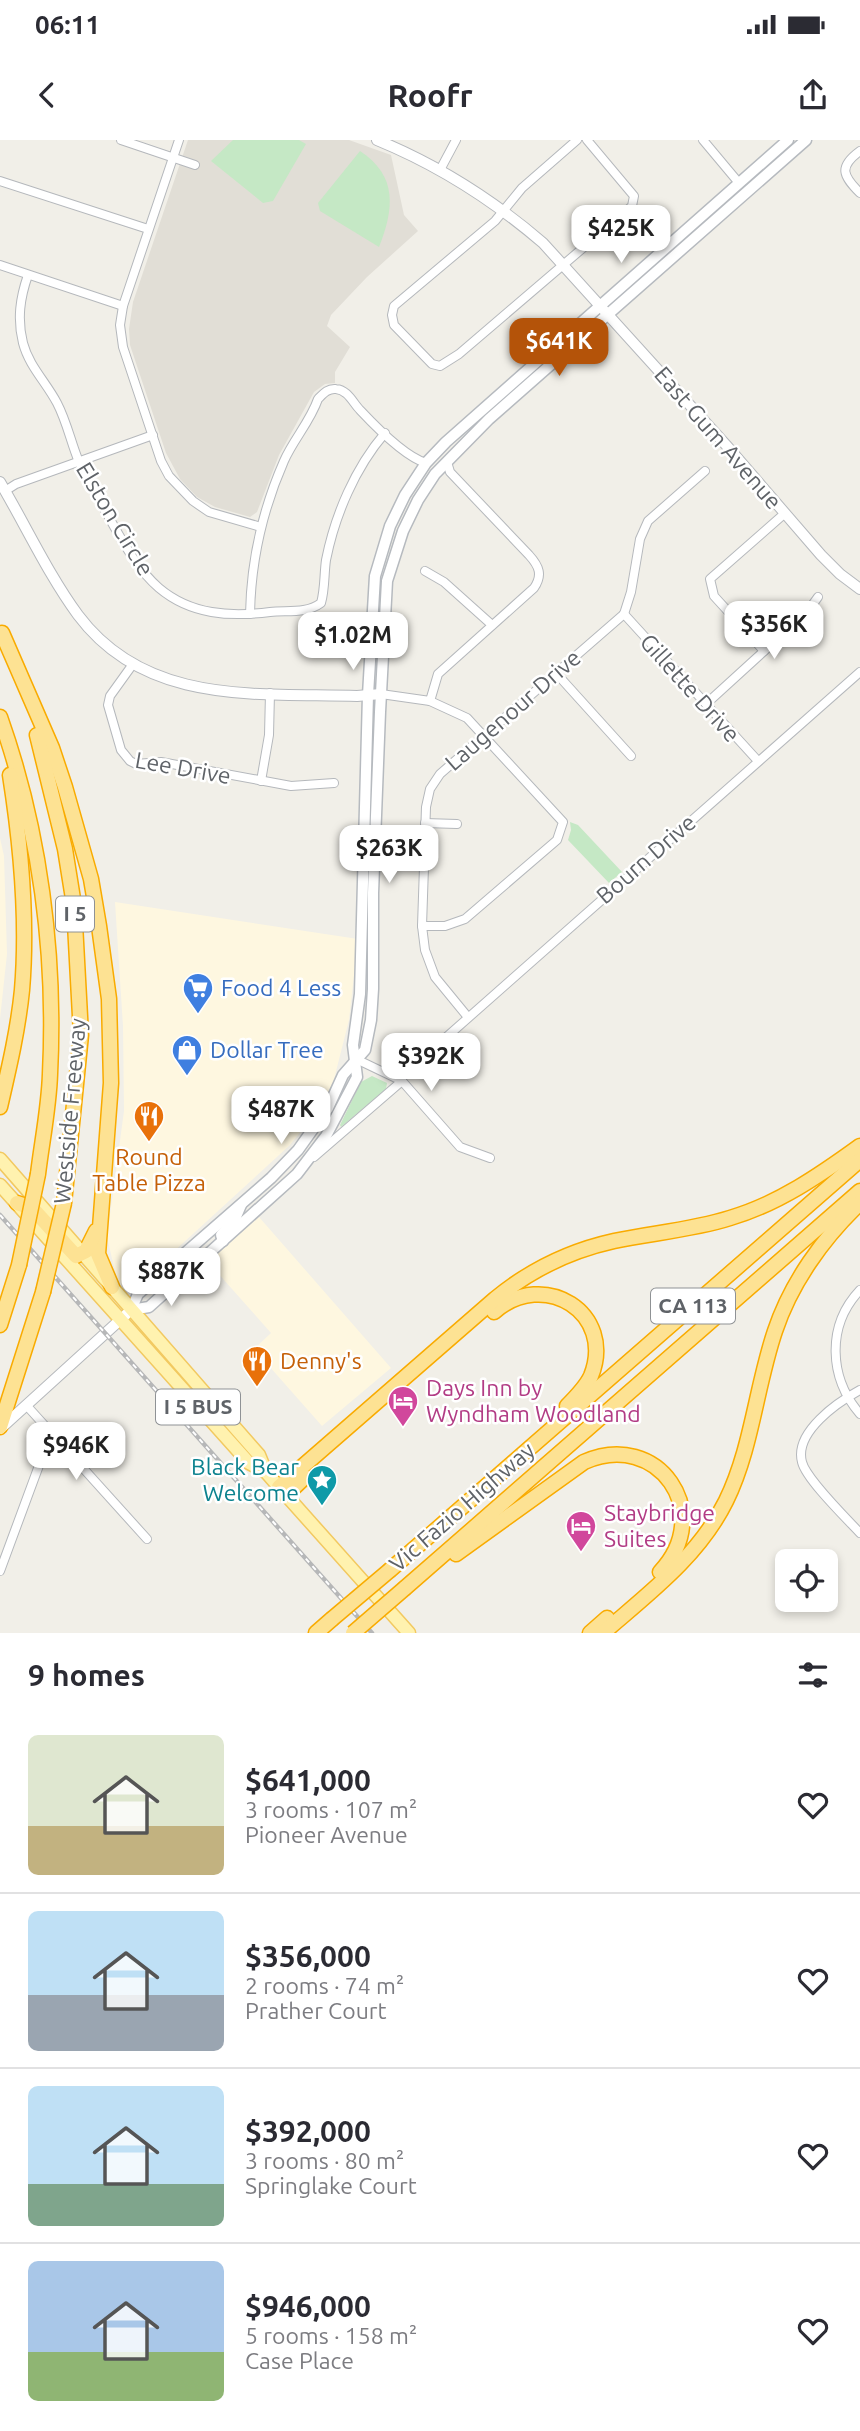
<!DOCTYPE html>
<html lang="en">
<head>
<meta charset="utf-8">
<style>
  :root { --surface:#fff; --page:#f2f2f3; --text:#2b2b33; --muted:#7c7c81; --line:#e1e1e2; --accent:#b45309 }
  body { margin:0; font-family:Ubuntu,sans-serif; background:var(--page); color:var(--text); height:100vh; display:flex; flex-direction:column; font-size:26px; white-space:nowrap }
  * { box-sizing:border-box; margin:0 }
  p { font-size:23px; color:var(--muted) }
  .icon { flex:none; width:38px; height:38px; fill:none; stroke:currentColor; stroke-width:2; stroke-linecap:round; stroke-linejoin:round }
  .map { position:relative; height:1493px; overflow:hidden }
  .sheet { display:flex; flex-direction:column; background:var(--surface); flex:1 }
  .sheet>* { flex:none }
  .tools { position:absolute; left:775px; top:1409px; display:grid; gap:14px }
  .tools a { display:grid; place-items:center; width:63px; height:63px; border-radius:10px; background:var(--surface); box-shadow:0 4px 10px #0003; font-size:35px }
  .price { position:absolute; translate:-50% -60px; padding:0 16px; border-radius:14px; background:#fff; color:#222; font-size:23px; line-height:46px; filter:drop-shadow(0 2px 4px #0008) }
  .price::after { content:''; position:absolute; left:50%; top:42px; width:21px; height:16px; margin-left:-10px; background:inherit; clip-path:polygon(0 0,100% 0,50% 100%) }
  .price.on { background:var(--accent); color:#fff }
  ul { padding:0; list-style:none }
  li { display:flex; align-items:center; gap:21px; height:175px; padding:0 28px }
  li+li { border-top:2px solid var(--line) }
  li span { display:grid; place-items:center; flex:none; width:196px; height:140px; border-radius:10px; color:#555 }
  li>.icon { margin-inline-start:auto }
  span .icon { width:84px; height:84px; fill:#fffc; stroke-width:1 }
  li b { font-size:30px }
  h2 { display:flex; justify-content:space-between; align-items:center; height:84px; padding:0 28px; font-size:30px }
  .status { display:flex; justify-content:space-between; align-items:center; height:49px; padding:0 35px; background:var(--surface); direction:ltr }
  .status svg { height:19px; fill:currentColor }
  header { display:flex; justify-content:space-between; align-items:center; height:91px; padding:0 28px; background:var(--surface); font-size:32px; font-weight:600 }
  .map>svg:first-child { display:block }
</style>
</head>
<body>
<div class="status"><b>06:11</b><svg viewBox="0 0 49 12"><path d="M0 12V9h3v3zM5 12V6h3v6zM10 12V3h3v9zM15 12V0h3v12zM26 1h20v11H26zM47 4h2v5h-2z"/></svg></div>
<header><svg class="icon" aria-label="back" viewBox="0 0 24 24"><path d="M15 5l-7 7 7 7"/></svg>Roofr<svg class="icon" aria-label="share" viewBox="0 0 24 24"><path d="M12 15V3M7 8l5-5 5 5M5 13v7h14v-7"/></svg></header>
<div class="map">
<svg width="860" height="1493" viewBox="0 0 860 1493">
  <rect width="100%" height="100%" fill="#f1efe8"/>
  <g fill="#fef7e0">
    <path d="M0 698 4 716 7 814 0 879Z"/>
    <path d="M115 762 358 799 349 880 330 955 290 1005 135 1147 118 1144 107 1097 124 971 123 886Z"/>
    <path d="M259 1077 391 1228 322 1286 254 1209 271 1193 208 1122Z"/>
  </g>
  <path fill="#e1ded6" d="M188 0H349L391 15 404 75 418 91 367 137 331 175 327 186 350 207 335 232V243L325 244 314 252 279 315 257 372 250 377 215 367 197 357 180 339 166 313 130 205 129 189 133 162Z"/>
  <g fill="#c5e8c5">
    <path d="M233 0H299L306 4 273 61 263 63 211 21Z"/>
    <path d="M360 11C398 36 394 69 379 107L320 71 318 63Z"/>
    <path d="M570 682 578 685 622 732 609 743 568 700 571 690Z"/>
    <path d="M372 936 387 943 386 949 341 987 340 985 361 942Z"/>
  </g>
  <g fill="none" stroke-linecap="round" stroke-linejoin="round">
    <g stroke="#b5b8bc" stroke-width="10">
      <g id="minor">
        <path d="M121 0 195 25"/>
        <path d="M179 0 123 166 120 185 123 207 161 321 169 336 193 361 209 372 261 387"/>
        <path d="M577 0 522 48 495 81 394 166 392 175 394 185 432 224 440 226 459 214 632 66 634 56 587 0"/>
        <path d="M703 0 739 43"/>
        <path d="M860 11C838 27 843 36 860 53"/>
        <path d="M440 30 456 0"/>
        <path d="M0 41 148 89"/>
        <path d="M0 125 123 166"/>
        <path d="M28 135C20 158 17 179 23 203 29 226 46 242 57 263 67 282 71 303 79 322 87 340 98 357 107 374 122 400 136 428 159 448 191 475 230 477 270 472 287 470 306 474 321 463 325 449 324 434 326 420 335 375 355 328 385 293"/>
        <path d="M5 351 16 344 153 295"/>
        <path d="M425 431 444 442 492 485"/>
        <path d="M250 474C251 421 262 371 284 321 293 300 310 282 318 259 323 254 328 248 336 249 348 250 353 263 360 270 375 286 406 317 426 323"/>
        <path d="M624 474 758 621"/>
        <path d="M624 474 631 452 640 399 648 381 705 331"/>
        <path d="M764 511 714 456 710 439 784 374"/>
        <path d="M133 524 110 556 108 565 121 610 130 621 136 624 161 622 291 646 334 643"/>
        <path d="M556 533 631 616"/>
        <path d="M381 554 430 561 467 578 563 682 557 700 465 779 445 786H422"/>
        <path d="M430 561 438 534 534 448C543 435 539 426 529 415L450 332 447 322"/>
        <path d="M706 564 808 471 818 457"/>
        <path d="M261 641 269 595 270 553"/>
        <path d="M425 683 457 684"/>
        <path d="M467 876 435 837 425 810 422 786 426 667 430 649 440 634 624 474"/>
        <path d="M434 908 860 532"/>
        <path d="M356 919 402 941 460 1007 490 1018"/>
        <path d="M314 1017 402 941"/>
        <path d="M860 1150C826 1186 829 1238 860 1274"/>
        <path d="M860 1250C838 1262 794 1292 802 1322 806 1339 846 1378 860 1393"/>
        <path d="M27 1266 147 1399"/>
        <path d="M0 1431 51 1293"/>
      </g>
    </g>
    <g stroke="#b5b8bc" stroke-width="12">
      <g id="tertiary">
        <path d="M377 0C438 25 493 60 543 103L726 305 821 415 840 434 860 449"/>
        <path d="M0 342C26 386 48 434 78 475 146 566 257 553 357 556L381 554"/>
        <path d="M0 1289 120 1180"/>
      </g>
    </g>
    <g stroke="#b6babf" stroke-width="13">
      <g id="secondary">
        <path d="M223 1101 221 1095 235 1079 241 1065"/>
        <path d="M131 1170 149 1167 297 1034 326 996 357 937 353 905 360 854 368 555 375 436 390 386 405 355 426 323 446 302 788 0"/>
        <path d="M120 1180 131 1170 138 1154 271 1038 298 1010 328 968 343 935 365 910 371 880 373 849V753L380 572 387 441 403 391 418 360 435 334 489 279 806 0"/>
      </g>
    </g>
    <g stroke="#f2c960" stroke-width="15">
      <g id="primary">
        <path d="M0 1019 259 1315 266 1332 286 1355 409 1493"/>
        <path d="M0 1045 249 1323 266 1332"/>
      </g>
    </g>
    <g stroke="#f9ab00" stroke-width="17">
      <g id="motorway">
        <path d="M2 493 52 608 65 647 91 739 99 786 109 859 111 943 98 1114 112 1147"/>
        <path d="M0 577C40 690 56 814 50 934 49 967 42 1001 38 1034"/>
        <path d="M37 595 65 709 74 765 81 895 64 1063"/>
        <path d="M0 967C9 928 18 890 22 850 28 779 21 705 10 635"/>
        <path d="M17 1063 32 1068 76 1116 86 1111 96 1091"/>
        <path d="M494 1172C544 1128 616 1173 591 1236 586 1247 576 1257 567 1266"/>
        <path d="M0 1185 19 1125"/>
        <path d="M0 1287 43 1152"/>
        <path d="M279 1347 495 1159C530 1130 569 1111 614 1101 652 1093 692 1090 730 1078 778 1064 820 1035 860 1006"/>
        <path d="M286 1355 305 1337"/>
        <path d="M456 1414 584 1322C658 1289 716 1373 660 1432"/>
        <path d="M390 1430 860 1020"/>
        <path d="M405 1448 860 1051"/>
        <path d="M316 1493 332 1479"/>
        <path d="M590 1493 607 1478"/>
        <path d="M603 1493C648 1454 699 1416 726 1361 752 1308 756 1247 775 1191 791 1143 823 1098 860 1063"/>
      </g>
    </g>
    <use href="#minor" stroke="#fff" stroke-width="8"/>
    <use href="#tertiary" stroke="#fff" stroke-width="10"/>
    <use href="#secondary" stroke="#fff" stroke-width="10"/>
    <use href="#primary" stroke="#fff2af" stroke-width="12"/>
    <use href="#motorway" stroke="#fde293" stroke-width="14"/>
    <g stroke="#b6b7b8" stroke-width="4.5">
      <path id="rail" d="M0 1075 372 1493"/>
    </g>
    <use href="#rail" stroke="#fff" stroke-width="2" stroke-dasharray="5" stroke-linecap="butt"/>
    <g stroke="#f9ab00" stroke-width="17" stroke-linecap="butt">
      <g id="motorway-bridge">
        <path d="M19 1125 38 1034"/>
        <path d="M43 1152 64 1063"/>
        <path d="M332 1479 390 1430"/>
        <path d="M353 1493 405 1448"/>
      </g>
    </g>
    <use href="#motorway-bridge" stroke="#fde293" stroke-width="14"/>
  </g>
  <defs>
    <g id="supermarket-pin" transform="scale(1.575)"><path d="M0 17L-7.5 6A9.5 9.5 0 1 1 7.5 6Z" fill="#3f7fe0" stroke="#fff"/><path d="M-6-5.5h2.5l.6 2H6L4.5 2H-2.5L-4.4-4H-6ZM-1.5 3.2a1.3 1.3 0 1 0 .1 0ZM3 3.2a1.3 1.3 0 1 0 .1 0Z" fill="#fff"/></g>
    <g id="shop-pin" transform="scale(1.575)"><path d="M0 17L-7.5 6A9.5 9.5 0 1 1 7.5 6Z" fill="#3f7fe0" stroke="#fff"/><path d="M-5-2.5h2.3a2.7 3.5 0 0 1 5.4 0H5L5.5 6h-11ZM-1.5-2.5h3a1.5 2.3 0 0 0-3 0Z" fill="#fff"/></g>
    <g id="restaurant-pin" transform="scale(1.575)"><path d="M0 17L-7.5 6A9.5 9.5 0 1 1 7.5 6Z" fill="#e8710a" stroke="#fff"/><path d="M-5-6h1v4h1v-4h1v4h1v-4h1v5L-1.5 .5V6h-2V.5L-5-1ZM5-6V6H3V1.5H1.5Q1.5-4 5-6Z" fill="#fff"/></g>
    <g id="hotel-pin" transform="scale(1.575)"><path d="M0 17L-7.5 6A9.5 9.5 0 1 1 7.5 6Z" fill="#d1479c" stroke="#fff"/><path d="M-6-4.5h1.5V1H6V5H4.5V3h-9V5H-6ZM-4 0a1.8 1.8 0 1 1 3.6 0ZM.5 0V-2.5h3Q6-2.5 6 0Z" fill="#fff"/></g>
    <g id="sight-pin" transform="scale(1.575)"><path d="M0 17L-7.5 6A9.5 9.5 0 1 1 7.5 6Z" fill="#0f9aa8" stroke="#fff"/><path d="M0-6L1.8-2.2L6-1.7L2.9 1.2L3.7 5.4L0 3.3L-3.7 5.4L-2.9 1.2L-6-1.7L-1.8-2.2Z" fill="#fff"/></g>
  </defs>
  <g fill-rule="evenodd">
    <use href="#supermarket-pin" x="198" y="848"/>
    <use href="#shop-pin" x="187" y="910"/>
    <use href="#restaurant-pin" x="149" y="976"/>
    <use href="#restaurant-pin" x="257" y="1221"/>
    <use href="#hotel-pin" x="403" y="1261"/>
    <use href="#sight-pin" x="322" y="1340"/>
    <use href="#hotel-pin" x="581" y="1386"/>
  </g>
  <g text-anchor="middle" stroke-width="5" stroke-linejoin="round" paint-order="stroke">
    <g fill="#fff" stroke="#8f9295" stroke-width="2">
      <rect x="56" y="756.5" width="38" height="35" rx="5"/>
      <rect x="651" y="1148.5" width="84" height="35" rx="5"/>
      <rect x="156" y="1249.5" width="84" height="35" rx="5"/>
    </g>
    <g font-size="21" font-weight="bold" fill="#5f6368">
      <text x="75" y="781">I 5</text>
      <text x="693" y="1173">CA 113</text>
      <text x="198" y="1274">I 5 BUS</text>
    </g>
    <g font-size="23" fill="#5f6368" stroke="#fff">
      <text transform="translate(718 298) rotate(49)" y="8">East Gum Avenue</text>
      <text transform="translate(115 379) rotate(59)" y="8">Elston Circle</text>
      <text transform="translate(690 548) rotate(48)" y="8">Gillette Drive</text>
      <text transform="translate(513 570) rotate(-41)" y="8">Laugenour Drive</text>
      <text transform="translate(183 628) rotate(10)" y="8">Lee Drive</text>
      <text transform="translate(646 719) rotate(-41)" y="8">Bourn Drive</text>
      <text transform="translate(70 971) rotate(-85)" y="8">Westside Freeway</text>
      <text transform="translate(462 1367) rotate(-41)" y="8">Vic Fazio Highway</text>
    </g>
    <g font-size="23" fill="#366cbe" stroke="#fff" text-anchor="start">
      <text x="221" y="856">Food 4 Less</text>
      <text x="210" y="918">Dollar Tree</text>
    </g>
    <g font-size="23" fill="#c56008" stroke="#fff">
      <text x="149" y="1025">Round<tspan x="149" dy="26">Table Pizza</tspan></text>
      <text x="280" y="1229" text-anchor="start">Denny's</text>
    </g>
    <g font-size="23" fill="#b23c85" stroke="#fff" text-anchor="start">
      <text x="426" y="1256">Days Inn by<tspan x="426" dy="26">Wyndham Woodland</tspan></text>
      <text x="604" y="1381">Staybridge<tspan x="604" dy="26">Suites</tspan></text>
    </g>
    <g font-size="23" fill="#0d838f" stroke="#fff" text-anchor="end">
      <text x="299" y="1335">Black Bear<tspan x="299" dy="26">Welcome</tspan></text>
    </g>
  </g>
</svg>
<div class="tools">
<a><svg class="icon" aria-label="locate" viewBox="0 0 24 24"><circle cx="12" cy="12" r="6"/><path d="M12 2v4M12 18v4M2 12h4M18 12h4"/></svg></a>
</div>
<b class="price" style="left:621px;top:125px">$425K</b>
<b class="price on" style="left:559px;top:238px">$641K</b>
<b class="price" style="left:774px;top:521px">$356K</b>
<b class="price" style="left:353px;top:532px">$1.02M</b>
<b class="price" style="left:389px;top:745px">$263K</b>
<b class="price" style="left:431px;top:953px">$392K</b>
<b class="price" style="left:281px;top:1006px">$487K</b>
<b class="price" style="left:171px;top:1168px">$887K</b>
<b class="price" style="left:76px;top:1342px">$946K</b>
</div>
<section class="sheet">
<h2>9 homes<svg class="icon" aria-label="filters" viewBox="0 0 24 24"><path d="M4 7h16M4 17h16"/><circle cx="9" cy="7" r="2"/><circle cx="15" cy="17" r="2"/></svg></h2>
<ul>
<li><span style="background:linear-gradient(#dfe7d0 65%,#c2b280 0)"><svg class="icon" aria-label="home" viewBox="0 0 24 24"><path d="M3 11l9-7 9 7M6 9v11h12V9"/></svg></span><div><b>$641,000</b><p>3 rooms · 107 m²</p><p>Pioneer Avenue</p></div><svg class="icon" aria-label="heart" viewBox="0 0 24 24"><path d="M12 20l-8-8c-3-5 5-10 8-4 3-6 11-1 8 4z"/></svg></li>
<li><span style="background:linear-gradient(#bfe0f5 60%,#9aa5b1 0)"><svg class="icon" aria-label="home" viewBox="0 0 24 24"><path d="M3 11l9-7 9 7M6 9v11h12V9"/></svg></span><div><b>$356,000</b><p>2 rooms · 74 m²</p><p>Prather Court</p></div><svg class="icon" aria-label="heart" viewBox="0 0 24 24"><path d="M12 20l-8-8c-3-5 5-10 8-4 3-6 11-1 8 4z"/></svg></li>
<li><span style="background:linear-gradient(#bfe0f5 70%,#7fa58c 0)"><svg class="icon" aria-label="home" viewBox="0 0 24 24"><path d="M3 11l9-7 9 7M6 9v11h12V9"/></svg></span><div><b>$392,000</b><p>3 rooms · 80 m²</p><p>Springlake Court</p></div><svg class="icon" aria-label="heart" viewBox="0 0 24 24"><path d="M12 20l-8-8c-3-5 5-10 8-4 3-6 11-1 8 4z"/></svg></li>
<li><span style="background:linear-gradient(#a9c7e8 65%,#8fb573 0)"><svg class="icon" aria-label="home" viewBox="0 0 24 24"><path d="M3 11l9-7 9 7M6 9v11h12V9"/></svg></span><div><b>$946,000</b><p>5 rooms · 158 m²</p><p>Case Place</p></div><svg class="icon" aria-label="heart" viewBox="0 0 24 24"><path d="M12 20l-8-8c-3-5 5-10 8-4 3-6 11-1 8 4z"/></svg></li>
</ul>
</section>
</body>
</html>
